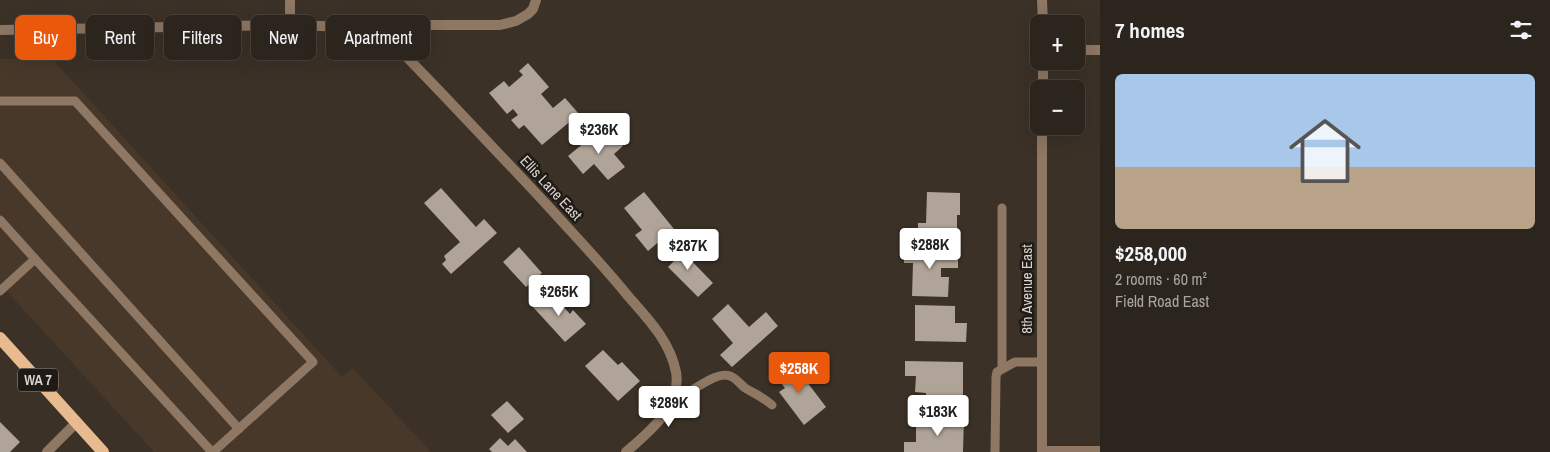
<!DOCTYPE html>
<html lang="en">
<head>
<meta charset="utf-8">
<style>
  :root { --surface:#2c251d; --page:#38312a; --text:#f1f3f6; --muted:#a6a5a4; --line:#48423b; --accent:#ea580c }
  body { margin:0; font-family:"Archivo Narrow",sans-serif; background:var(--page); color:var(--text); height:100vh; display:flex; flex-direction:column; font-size:19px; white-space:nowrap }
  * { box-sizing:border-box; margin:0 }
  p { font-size:16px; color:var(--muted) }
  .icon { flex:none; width:28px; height:28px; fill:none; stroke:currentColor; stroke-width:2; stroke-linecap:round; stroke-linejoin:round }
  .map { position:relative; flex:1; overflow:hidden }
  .drawer { display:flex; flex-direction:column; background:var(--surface); width:450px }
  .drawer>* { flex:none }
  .hud { position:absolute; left:15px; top:15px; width:475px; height:45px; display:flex; gap:10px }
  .buttons { position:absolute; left:1030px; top:15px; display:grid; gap:10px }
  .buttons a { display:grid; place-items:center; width:55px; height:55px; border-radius:8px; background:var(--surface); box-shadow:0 5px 20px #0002,0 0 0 1px var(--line); font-size:25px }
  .price { position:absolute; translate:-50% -42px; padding:0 11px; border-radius:5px; background:#fff; color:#222; font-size:16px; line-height:32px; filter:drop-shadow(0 1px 2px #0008) }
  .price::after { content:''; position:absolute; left:50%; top:30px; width:15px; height:11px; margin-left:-8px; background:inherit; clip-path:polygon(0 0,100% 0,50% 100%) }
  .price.on { background:var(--accent); color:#fff }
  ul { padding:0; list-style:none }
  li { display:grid; align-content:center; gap:10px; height:265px; padding:0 15px }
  li span { display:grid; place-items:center; height:155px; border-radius:8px; color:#555 }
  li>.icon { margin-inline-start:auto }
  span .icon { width:90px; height:90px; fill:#fffc; stroke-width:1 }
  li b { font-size:21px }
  h2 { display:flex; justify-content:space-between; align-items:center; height:60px; padding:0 15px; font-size:21px }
  .tag { padding:0 18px; border-radius:8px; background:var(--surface); box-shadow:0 5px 20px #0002,0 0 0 1px var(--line); font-size:18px; line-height:45px }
  .tag.on { background:var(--accent); color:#fff }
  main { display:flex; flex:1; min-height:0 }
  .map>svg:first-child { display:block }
</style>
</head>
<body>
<main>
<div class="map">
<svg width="1100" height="452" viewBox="0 0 1100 452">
  <rect width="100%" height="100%" fill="#3b3127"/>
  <path fill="#48382a" d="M0 59H52L342 377 353 368 431 452H154L0 284Z"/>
  <g fill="#b0a397">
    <path d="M528 63 549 87 541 94 553 108 565 98 579 114 542 145 524 125 519 129 511 120 518 115 513 109 507 114 489 93 504 81 509 87 523 75 519 71Z"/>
    <path d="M611 131 623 146 614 154 625 167 608 180 594 164 583 174 568 156 596 133 601 139Z"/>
    <path d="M441 188 476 227 484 219 497 233 451 274 442 264 446 260 444 256 460 242 424 203Z"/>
    <path d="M644 192 674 229 648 251 635 235 642 230 624 208Z"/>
    <path d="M927 192 960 193V215H957V241L918 239V223H926Z"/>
    <path d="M671 243 682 255 684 253 713 283 698 297 668 267 674 261 664 250Z"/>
    <path d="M904 244H913V248L958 249V268H941V277H949L948 297 912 296 913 263H904Z"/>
    <path d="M519 247 542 273 526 287 503 262Z"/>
    <path d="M550 292 570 314 573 310 586 324 565 342 533 307Z"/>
    <path d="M728 304 749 327 766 312 778 326 732 367 720 355 733 343 712 319Z"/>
    <path d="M915 305 955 306V323H967L966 342 915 341Z"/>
    <path d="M603 350 618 365 622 362 640 381 618 401 585 366Z"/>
    <path d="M791 361 826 407 804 425 779 392 785 388 774 374Z"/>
    <path d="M905 361 963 362V399H926V393L915 392 916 376H905Z"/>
    <path d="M507 401 524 419 508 433 491 415Z"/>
    <path d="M945 418H964L963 452H904V442H916V424H945Z"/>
    <path d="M0 422 20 442 10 452H0Z"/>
    <path d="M500 438 508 446 515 439 527 452H492L489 449Z"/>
  </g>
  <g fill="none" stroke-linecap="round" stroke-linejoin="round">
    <g stroke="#8e7763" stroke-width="9">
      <path d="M0 101H75L313 362 213 452"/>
      <path d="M0 163 239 429"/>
      <path d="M0 220 35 259 0 291"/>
      <path d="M35 259 212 452"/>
      <path d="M1002 368V208"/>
      <path d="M672 399C690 396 714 370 730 376 736 378 740 384 745 388 755 394 763 397 772 405"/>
      <path d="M995 452 996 377 997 372 1015 362H1042"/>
    </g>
    <g stroke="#8e7763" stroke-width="10">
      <path d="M290 25V0"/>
      <path d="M379 28C436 87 492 146 548 206 575 236 603 265 628 296 648 319 670 341 676 372 682 406 649 432 626 452"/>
      <path d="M0 30 290 25 379 28 415 25H500L516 21 528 14 533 9 536 0"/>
      <path d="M1076 50H1100"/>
      <path d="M1042 451H1100"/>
      <path d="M47 452 77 422"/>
    </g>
    <g stroke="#8e7763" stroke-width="10">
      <path d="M1042 0 1043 24"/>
      <path d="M1043 89V61"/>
      <path d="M1042 452V126"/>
    </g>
    <path stroke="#e8ba90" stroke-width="12" d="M0 338 103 452"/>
  </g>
  <g text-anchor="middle" stroke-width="5" stroke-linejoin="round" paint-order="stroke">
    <rect fill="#1f1a15" stroke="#a19c96" stroke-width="1" x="18" y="368.5" width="40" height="23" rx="4"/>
    <g font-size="14" font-weight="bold" fill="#d9d3cd">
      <text x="38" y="385">WA 7</text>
    </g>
    <g font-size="15" fill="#d9d3cd" stroke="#1f1a15">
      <text transform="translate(551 188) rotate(47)" y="5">Ellis Lane East</text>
      <text transform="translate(1027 289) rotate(-90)" y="5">8th Avenue East</text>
    </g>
  </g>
</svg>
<div class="buttons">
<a>+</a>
<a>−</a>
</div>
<b class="price" style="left:599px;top:155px">$236K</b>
<b class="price" style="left:930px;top:270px">$288K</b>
<b class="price" style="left:688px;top:271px">$287K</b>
<b class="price" style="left:559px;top:317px">$265K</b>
<b class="price on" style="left:799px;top:394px">$258K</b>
<b class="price" style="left:669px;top:428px">$289K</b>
<b class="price" style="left:938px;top:437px">$183K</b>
<div class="hud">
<a class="tag on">Buy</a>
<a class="tag">Rent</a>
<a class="tag">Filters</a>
<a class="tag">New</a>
<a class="tag">Apartment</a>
</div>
</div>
<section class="drawer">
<h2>7 homes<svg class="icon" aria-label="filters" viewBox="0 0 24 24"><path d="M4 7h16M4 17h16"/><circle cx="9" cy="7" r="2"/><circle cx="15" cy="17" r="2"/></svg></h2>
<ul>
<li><span style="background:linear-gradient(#a9c7e8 60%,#b9a48a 0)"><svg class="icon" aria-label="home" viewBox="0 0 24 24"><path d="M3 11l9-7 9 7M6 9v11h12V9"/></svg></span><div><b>$258,000</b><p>2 rooms · 60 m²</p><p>Field Road East</p></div></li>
</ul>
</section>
</main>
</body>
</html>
